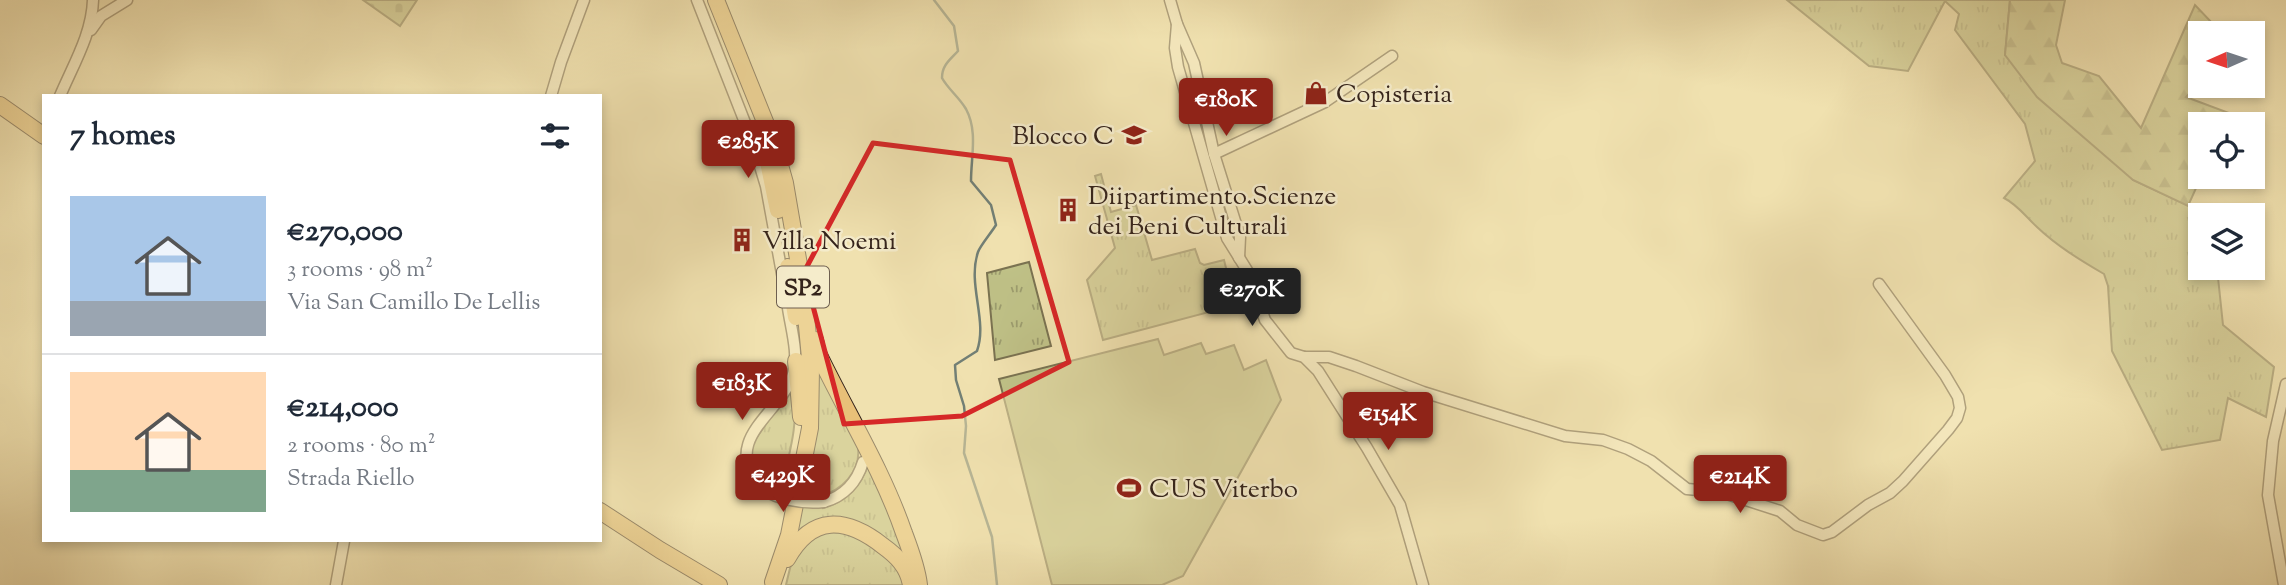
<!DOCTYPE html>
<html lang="en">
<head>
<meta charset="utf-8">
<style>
  :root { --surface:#fff; --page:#f2f2f3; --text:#1f2937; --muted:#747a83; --line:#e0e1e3; --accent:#8f2418 }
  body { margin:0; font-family:"Sorts Mill Goudy",serif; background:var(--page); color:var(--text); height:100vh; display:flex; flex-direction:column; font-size:26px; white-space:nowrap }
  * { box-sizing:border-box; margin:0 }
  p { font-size:23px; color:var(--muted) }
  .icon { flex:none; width:38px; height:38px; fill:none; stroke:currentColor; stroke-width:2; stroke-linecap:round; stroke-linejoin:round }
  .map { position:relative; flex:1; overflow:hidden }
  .sheet { position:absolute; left:42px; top:94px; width:560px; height:448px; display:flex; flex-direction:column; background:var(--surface); border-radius:0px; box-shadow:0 4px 10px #0003 }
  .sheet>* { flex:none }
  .needle { width:46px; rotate:267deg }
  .controls { position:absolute; left:2188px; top:21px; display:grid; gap:14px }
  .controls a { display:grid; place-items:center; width:77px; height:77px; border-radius:0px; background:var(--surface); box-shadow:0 4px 10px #0003; font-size:35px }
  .price { position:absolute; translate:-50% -60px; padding:0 16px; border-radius:7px; background:var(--accent); color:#fff; font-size:23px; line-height:46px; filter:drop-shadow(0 2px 4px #0008) }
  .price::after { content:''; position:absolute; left:50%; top:42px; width:21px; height:16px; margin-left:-10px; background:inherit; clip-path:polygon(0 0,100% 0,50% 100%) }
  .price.active { background:#222; color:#fff }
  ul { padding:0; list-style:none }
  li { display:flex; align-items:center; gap:21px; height:175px; padding:0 28px }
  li+li { border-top:2px solid var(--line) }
  li span { display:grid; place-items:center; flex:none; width:196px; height:140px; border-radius:0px; color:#555 }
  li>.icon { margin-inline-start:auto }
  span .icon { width:84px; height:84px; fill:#fffc; stroke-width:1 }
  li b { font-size:30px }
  h2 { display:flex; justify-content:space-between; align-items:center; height:84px; padding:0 28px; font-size:30px }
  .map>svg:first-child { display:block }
</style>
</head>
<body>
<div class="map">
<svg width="2286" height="585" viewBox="0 0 2286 585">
  <defs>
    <pattern id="grass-tufts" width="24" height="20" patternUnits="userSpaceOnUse" patternTransform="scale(1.75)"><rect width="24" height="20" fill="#bfc187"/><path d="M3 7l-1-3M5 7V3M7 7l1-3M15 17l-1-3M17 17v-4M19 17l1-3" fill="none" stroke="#9c9c6e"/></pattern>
    <pattern id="forest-firs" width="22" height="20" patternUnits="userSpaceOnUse" patternTransform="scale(1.75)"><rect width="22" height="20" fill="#bfc187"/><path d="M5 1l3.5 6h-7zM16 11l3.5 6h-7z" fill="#9c9c6e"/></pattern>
    <pattern id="cemetery-stones" width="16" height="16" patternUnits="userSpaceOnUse" patternTransform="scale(1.75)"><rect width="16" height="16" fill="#bfc187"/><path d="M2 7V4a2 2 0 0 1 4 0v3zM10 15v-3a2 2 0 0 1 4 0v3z" fill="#9c9c6e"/></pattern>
  </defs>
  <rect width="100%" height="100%" fill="#f0e1af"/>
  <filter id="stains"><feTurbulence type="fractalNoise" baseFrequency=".00286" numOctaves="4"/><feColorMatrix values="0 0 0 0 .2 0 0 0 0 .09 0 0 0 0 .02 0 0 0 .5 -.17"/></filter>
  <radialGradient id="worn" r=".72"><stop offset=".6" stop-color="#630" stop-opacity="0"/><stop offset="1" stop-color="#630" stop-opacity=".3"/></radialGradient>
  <g fill="url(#grass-tufts)" stroke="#7a7251" stroke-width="2">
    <path d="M1787 0H2010L2005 55 2133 180 2209 215H2200V268H2217L2223 325 2274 367 2266 417 2228 398 2220 440 2162 450 2112 351 2108 286 2104 274C2080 260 2057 246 2037 227 2026 217 2018 205 2004 198L2035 161 2025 124 1955 30 1959 14 1945 1 1908 71 1869 66Z"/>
    <path d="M1101 174 1111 212 1136 205 1152 260 1195 249 1200 263 1204 265 1224 260 1229 280 1213 311 1103 340 1087 280 1115 248 1095 176Z"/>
    <path d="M1029 262 1051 346 995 360 987 273Z"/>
    <path d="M817 371C826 381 857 437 858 448 861 472 841 491 820 496L823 508C847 502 861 486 869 463L907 560 857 524 794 541Z"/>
    <path d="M792 388C801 421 787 461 780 494 754 484 753 469 751 445Z"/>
    <path d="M824 532 853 533 890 557 906 585H786C794 550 794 551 824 532Z"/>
  </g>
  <path fill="url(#forest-firs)" stroke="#7a7251" stroke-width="2" d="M2010 0H2065L2056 45 2062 63 2099 76 2141 128 2195 5 2215 26 2213 33H2200V82L2186 97 2229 113 2224 124H2200L2201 177 2188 206 2133 180 2037 97 2005 55Z"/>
  <path fill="url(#cemetery-stones)" stroke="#7a7251" stroke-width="2" d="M363 0H417L400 26Z"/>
  <path fill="#bfc187" stroke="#7a7251" stroke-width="2" d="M1158 339 1164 355 1201 343 1206 354 1234 345 1244 370 1266 360 1281 400 1183 576 1162 585H1052L999 379Z"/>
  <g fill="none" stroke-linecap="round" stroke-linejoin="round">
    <path stroke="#727f75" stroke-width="2.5" d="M934 0 954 26 958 51C950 60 942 65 942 78 948 89 959 97 966 109 978 131 971 157 971 181L991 205 996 225C991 233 980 246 978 252 967 285 988 320 977 351L955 365 956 380 964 406 966 426 964 453 992 537 997 585"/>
    <g stroke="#635240" stroke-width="13">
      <g id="minor">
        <path d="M697 0 753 143 766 186 783 279"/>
        <path d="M1170 0 1177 24 1194 63 1214 154 1240 237 1239 258"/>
        <path d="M1177 24 1175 48 1178 67 1227 238 1248 272 1265 320 1291 353 1304 357 1318 371 1367 448 1400 505 1423 585"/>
        <path d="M91 30 101 16 127 0"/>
        <path d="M60 96C73 65 92 34 93 0"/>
        <path d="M551 96 561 62 584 0"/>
        <path d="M1214 154 1325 102 1392 56"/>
        <path d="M1304 357H1329L1356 366 1423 392 1565 436 1603 440 1628 449 1651 461 1687 489 1721 492 1780 511 1797 525 1823 535 1832 532 1868 505 1890 493 1903 481 1948 430 1957 418 1960 408 1958 397 1945 375 1879 284"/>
        <path d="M757 484C723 436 781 414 793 374 799 354 791 329 788 308"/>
        <path d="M824 502C845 496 857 482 863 462"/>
        <path d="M336 585 344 541"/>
        <path d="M2284 585 2268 495 2273 441 2286 384"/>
      </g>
    </g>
    <g stroke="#34231b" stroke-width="18">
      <g id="highway">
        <path d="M716 0 774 144 785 183 804 294 811 369 810 428 789 535 773 582"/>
        <path d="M0 105 44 136"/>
        <path d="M767 157 778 210"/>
        <path d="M788 267 796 317"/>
        <path d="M815 340 817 351C846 412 882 469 904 533 910 549 917 567 919 585"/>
        <path d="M796 361 801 417"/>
        <path d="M600 511 660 550 719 585"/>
        <path d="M787 559C812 514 846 517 883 546 897 556 908 567 911 585"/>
      </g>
    </g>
    <use href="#minor" stroke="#f5eccb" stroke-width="10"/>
    <use href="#highway" stroke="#e8c078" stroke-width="16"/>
    <g stroke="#635240" stroke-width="13" stroke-linecap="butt">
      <path id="minor-bridge" d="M757 484C773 500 802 504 824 502"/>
    </g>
    <use href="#minor-bridge" stroke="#f5eccb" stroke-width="10"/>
  </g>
  <path d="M0 0H2286V585H0ZM873 143 1010 160 1069 362 962 416 844 424 804 272Z" fill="#f0e1af" fill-opacity=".55" fill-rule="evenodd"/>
  <path fill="none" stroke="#d62828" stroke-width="5" stroke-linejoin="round" d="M873 143 1010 160 1069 362 962 416 844 424 804 272Z"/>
  <defs>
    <g id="shop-bare" transform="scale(1.89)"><path d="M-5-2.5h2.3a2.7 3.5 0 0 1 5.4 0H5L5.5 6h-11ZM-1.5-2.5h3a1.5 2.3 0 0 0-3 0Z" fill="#8f2418" stroke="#f5eccb" stroke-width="2.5" paint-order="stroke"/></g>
    <g id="university-bare" transform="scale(1.89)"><path d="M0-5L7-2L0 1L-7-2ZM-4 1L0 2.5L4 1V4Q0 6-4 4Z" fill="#8f2418" stroke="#f5eccb" stroke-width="2.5" paint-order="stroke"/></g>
    <g id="building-bare" transform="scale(1.89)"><path d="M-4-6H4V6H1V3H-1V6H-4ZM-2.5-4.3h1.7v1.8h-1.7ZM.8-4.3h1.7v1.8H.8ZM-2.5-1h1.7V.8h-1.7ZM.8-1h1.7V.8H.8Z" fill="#8f2418" stroke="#f5eccb" stroke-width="2.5" paint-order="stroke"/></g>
    <g id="stadium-bare" transform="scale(1.89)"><path d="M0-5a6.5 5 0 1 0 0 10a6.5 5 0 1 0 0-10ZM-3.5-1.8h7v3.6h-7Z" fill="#8f2418" stroke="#f5eccb" stroke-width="2.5" paint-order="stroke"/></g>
  </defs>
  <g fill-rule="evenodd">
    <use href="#shop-bare" x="1316" y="93"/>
    <use href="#university-bare" x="1134" y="135"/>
    <use href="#building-bare" x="1068" y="210"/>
    <use href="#building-bare" x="742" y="240"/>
    <use href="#stadium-bare" x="1129" y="488"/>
  </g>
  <g text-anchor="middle" stroke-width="5" stroke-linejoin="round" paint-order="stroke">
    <rect fill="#f5eccb" stroke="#6e5f50" stroke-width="2" x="777" y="266.5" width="52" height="41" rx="5"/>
    <g font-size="24" font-weight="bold" fill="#34231b">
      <text x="803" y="295">SP2</text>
    </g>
    <g font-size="26" fill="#34231b" stroke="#f5eccb" text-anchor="start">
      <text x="1336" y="102">Copisteria</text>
      <text x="1114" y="144" text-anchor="end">Blocco C</text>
      <text x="1088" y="204">Diipartimento.Scienze<tspan x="1088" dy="30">dei Beni Culturali</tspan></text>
      <text x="762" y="249">Villa Noemi</text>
      <text x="1149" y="497">CUS Viterbo</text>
    </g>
  </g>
  <rect width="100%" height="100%" filter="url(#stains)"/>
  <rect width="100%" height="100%" fill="url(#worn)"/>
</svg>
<div class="controls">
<a><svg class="needle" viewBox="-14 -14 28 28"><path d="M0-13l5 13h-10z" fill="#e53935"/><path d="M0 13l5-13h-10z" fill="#747a83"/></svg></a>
<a><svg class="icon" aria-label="locate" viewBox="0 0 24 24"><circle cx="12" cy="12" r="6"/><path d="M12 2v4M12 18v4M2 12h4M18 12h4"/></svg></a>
<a><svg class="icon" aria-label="layers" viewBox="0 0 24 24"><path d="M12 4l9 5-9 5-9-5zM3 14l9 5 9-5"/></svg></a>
</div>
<b class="price" style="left:1226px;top:138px">€180K</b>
<b class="price" style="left:748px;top:180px">€285K</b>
<b class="price active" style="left:1252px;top:328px">€270K</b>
<b class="price" style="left:742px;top:422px">€183K</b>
<b class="price" style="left:1388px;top:452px">€154K</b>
<b class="price" style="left:783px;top:514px">€429K</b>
<b class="price" style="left:1740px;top:515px">€214K</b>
<section class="sheet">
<h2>7 homes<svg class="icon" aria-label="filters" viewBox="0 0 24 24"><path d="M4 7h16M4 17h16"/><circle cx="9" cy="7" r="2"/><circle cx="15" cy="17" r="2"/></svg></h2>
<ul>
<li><span style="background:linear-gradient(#a9c7e8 75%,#9aa5b1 0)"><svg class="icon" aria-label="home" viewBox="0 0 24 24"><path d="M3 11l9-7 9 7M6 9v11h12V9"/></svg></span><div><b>€270,000</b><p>3 rooms · 98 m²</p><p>Via San Camillo De Lellis</p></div></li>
<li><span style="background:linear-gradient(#ffd9b3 70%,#7fa58c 0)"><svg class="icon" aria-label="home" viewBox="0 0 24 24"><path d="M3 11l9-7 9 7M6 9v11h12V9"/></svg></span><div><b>€214,000</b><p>2 rooms · 80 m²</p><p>Strada Riello</p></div></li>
</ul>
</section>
</div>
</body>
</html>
